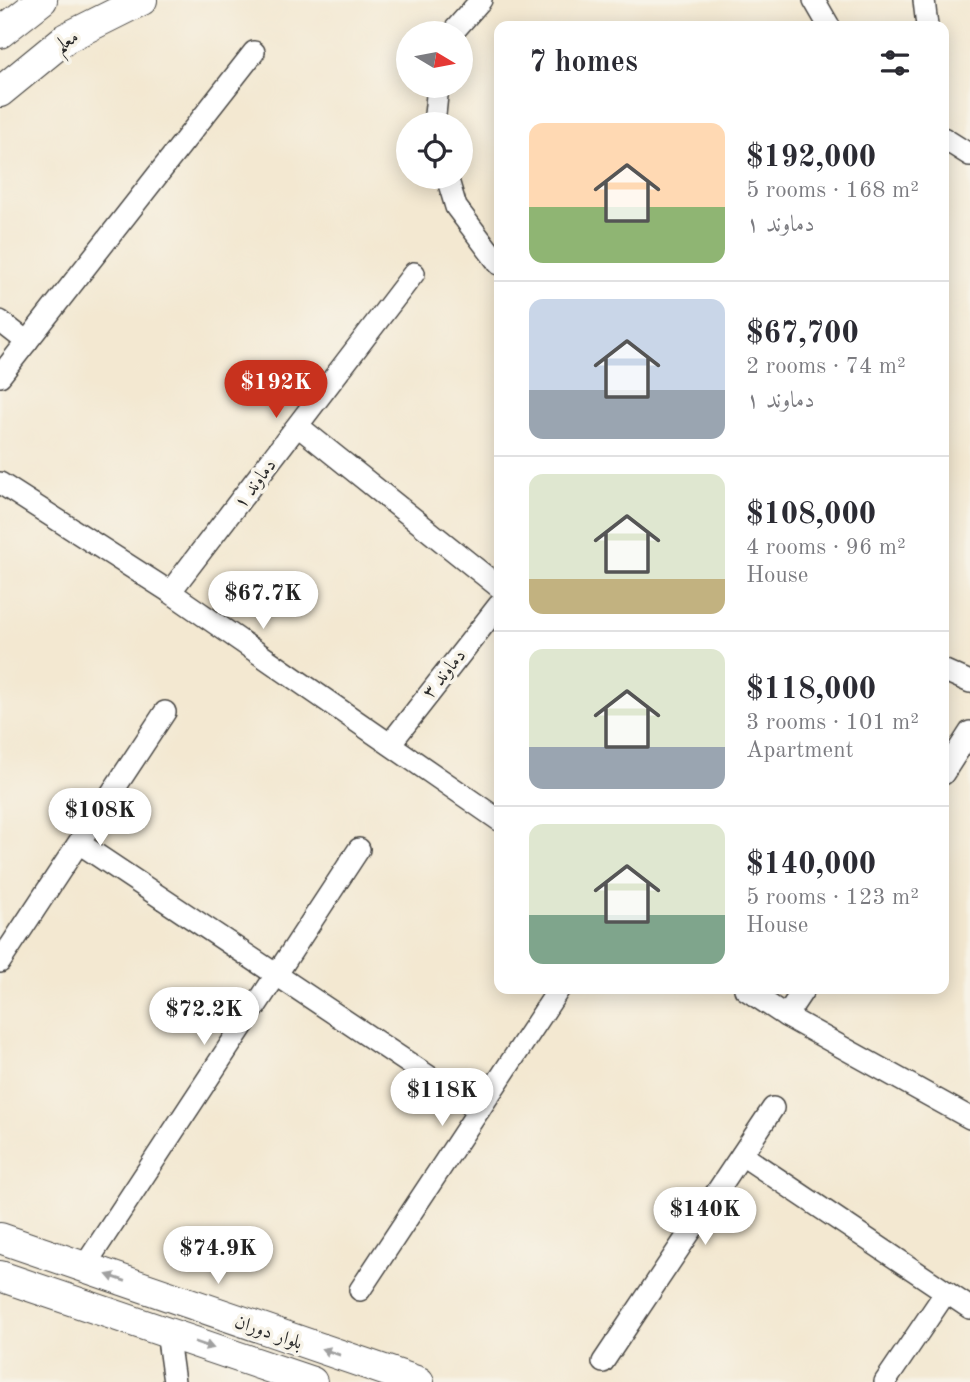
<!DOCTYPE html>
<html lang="en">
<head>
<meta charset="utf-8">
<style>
  :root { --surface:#fff; --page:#f7f7f7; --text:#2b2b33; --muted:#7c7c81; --line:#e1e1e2; --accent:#c8321e }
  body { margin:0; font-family:"Old Standard TT",Amiri,serif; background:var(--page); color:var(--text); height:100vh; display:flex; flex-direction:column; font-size:26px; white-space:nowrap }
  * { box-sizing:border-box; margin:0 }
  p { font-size:23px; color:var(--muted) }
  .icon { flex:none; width:38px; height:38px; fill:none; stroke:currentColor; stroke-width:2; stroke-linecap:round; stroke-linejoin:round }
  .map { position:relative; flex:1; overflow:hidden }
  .details { position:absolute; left:494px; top:21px; width:455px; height:973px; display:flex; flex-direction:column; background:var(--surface); border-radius:14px; box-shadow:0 4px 18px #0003 }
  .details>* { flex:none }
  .needle { width:46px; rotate:100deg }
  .buttons { position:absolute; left:396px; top:21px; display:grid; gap:14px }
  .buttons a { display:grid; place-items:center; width:77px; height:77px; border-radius:50%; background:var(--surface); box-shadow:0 4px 18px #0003; font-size:35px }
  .price { position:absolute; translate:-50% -60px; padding:0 16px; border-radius:24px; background:#fff; color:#222; font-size:23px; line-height:46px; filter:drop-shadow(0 2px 4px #0008) }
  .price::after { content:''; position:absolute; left:50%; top:42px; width:21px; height:16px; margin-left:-10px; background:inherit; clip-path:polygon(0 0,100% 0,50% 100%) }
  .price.on { background:var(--accent); color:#fff }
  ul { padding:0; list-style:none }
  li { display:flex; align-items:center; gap:21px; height:175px; padding:0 35px }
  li+li { border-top:2px solid var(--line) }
  li span { display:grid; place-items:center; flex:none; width:196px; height:140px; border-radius:14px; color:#555 }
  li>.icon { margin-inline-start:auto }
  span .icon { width:84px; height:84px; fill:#fffc; stroke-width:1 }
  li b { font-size:30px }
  h2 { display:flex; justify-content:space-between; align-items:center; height:84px; padding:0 35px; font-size:30px }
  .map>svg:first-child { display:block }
</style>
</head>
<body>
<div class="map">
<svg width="970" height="1382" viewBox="0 0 970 1382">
  <rect width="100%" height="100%" fill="#f7f3e8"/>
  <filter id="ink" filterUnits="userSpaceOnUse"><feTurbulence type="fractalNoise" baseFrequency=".0143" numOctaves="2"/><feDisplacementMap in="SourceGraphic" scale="14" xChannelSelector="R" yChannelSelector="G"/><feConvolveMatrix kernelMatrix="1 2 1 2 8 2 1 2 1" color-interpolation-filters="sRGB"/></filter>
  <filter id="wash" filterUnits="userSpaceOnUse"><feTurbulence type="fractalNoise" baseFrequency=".00686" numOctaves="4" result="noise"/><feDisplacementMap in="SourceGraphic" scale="28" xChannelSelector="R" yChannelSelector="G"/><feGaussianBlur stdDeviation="1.57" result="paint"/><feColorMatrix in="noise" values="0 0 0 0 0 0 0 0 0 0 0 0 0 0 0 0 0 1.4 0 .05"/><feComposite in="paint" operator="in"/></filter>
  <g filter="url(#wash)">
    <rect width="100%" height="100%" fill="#f3e8d1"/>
  </g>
  <g filter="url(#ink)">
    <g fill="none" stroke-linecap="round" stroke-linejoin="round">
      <g stroke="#494744" stroke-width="24">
        <g id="street">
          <path d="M814 0 829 26"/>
          <path d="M924 0 927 26"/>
          <path d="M452 33 481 0"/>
          <path d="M434 124 438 86"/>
          <path d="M943 138 970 155"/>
          <path d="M447 177 456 207 499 264"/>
          <path d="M0 321 27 342"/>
          <path d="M0 376 254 52"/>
          <path d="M298 426 499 587"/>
          <path d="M0 483 170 592 499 820"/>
          <path d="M170 592 414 273"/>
          <path d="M943 670 970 682"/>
          <path d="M390 744 499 605"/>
          <path d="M943 774 970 732"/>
          <path d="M79 843 479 1110"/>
          <path d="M0 962 165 712"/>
          <path d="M745 989 786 1016 970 1118"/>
          <path d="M786 1016 804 989"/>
          <path d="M742 1155 970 1308"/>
          <path d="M84 1267 359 849"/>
          <path d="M360 1290 559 989"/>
          <path d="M167 1332 174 1382"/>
          <path d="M603 1362 773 1108"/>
          <path d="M885 1382 946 1292"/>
        </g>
      </g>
      <g stroke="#494744" stroke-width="32">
        <g id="secondary">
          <path d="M0 33 42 0"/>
          <path d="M0 92 66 38 142 0"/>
          <path d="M0 1238 419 1382"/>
          <path d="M0 1276 312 1382"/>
        </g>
      </g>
      <use href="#street" stroke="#fff" stroke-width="21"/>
      <use href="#secondary" stroke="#fff" stroke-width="30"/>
    </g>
    <defs><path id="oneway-solid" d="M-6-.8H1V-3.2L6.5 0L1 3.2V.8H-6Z" transform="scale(1.75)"/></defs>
    <g fill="#a0a0a0">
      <use href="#oneway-solid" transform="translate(116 1278) rotate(-161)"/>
      <use href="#oneway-solid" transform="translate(204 1345) rotate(19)"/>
      <use href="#oneway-solid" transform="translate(331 1352) rotate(-161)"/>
    </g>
  </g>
  <g text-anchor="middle" stroke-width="7" stroke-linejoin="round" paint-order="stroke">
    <g font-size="19" fill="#2b2b2b" stroke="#f7f3e8">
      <text transform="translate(66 40) rotate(-32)" y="7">معلم</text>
      <text transform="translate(254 483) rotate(-53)" y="7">دماوند ۱</text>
      <text transform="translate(443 673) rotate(-51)" y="7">دماوند ۳</text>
      <text transform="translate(269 1331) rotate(19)" y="7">بلوار دوران</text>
    </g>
  </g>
</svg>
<div class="buttons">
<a><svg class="needle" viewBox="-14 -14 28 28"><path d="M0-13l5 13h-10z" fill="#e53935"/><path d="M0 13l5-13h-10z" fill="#7c7c81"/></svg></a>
<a><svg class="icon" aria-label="locate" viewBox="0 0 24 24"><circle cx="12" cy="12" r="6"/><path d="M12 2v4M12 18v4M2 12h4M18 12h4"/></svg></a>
</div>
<b class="price on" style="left:276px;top:420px">$192K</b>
<b class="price" style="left:263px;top:631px">$67.7K</b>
<b class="price" style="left:100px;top:848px">$108K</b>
<b class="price" style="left:204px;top:1047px">$72.2K</b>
<b class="price" style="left:442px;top:1128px">$118K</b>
<b class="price" style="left:705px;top:1247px">$140K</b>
<b class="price" style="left:218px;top:1286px">$74.9K</b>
<section class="details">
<h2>7 homes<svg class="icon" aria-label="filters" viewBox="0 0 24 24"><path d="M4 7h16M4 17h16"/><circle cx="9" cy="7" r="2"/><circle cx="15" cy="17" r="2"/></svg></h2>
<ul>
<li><span style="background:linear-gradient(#ffd9b3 60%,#8fb573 0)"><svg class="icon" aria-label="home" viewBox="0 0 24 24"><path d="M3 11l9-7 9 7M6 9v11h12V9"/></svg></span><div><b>$192,000</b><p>5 rooms · 168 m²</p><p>دماوند ۱</p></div></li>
<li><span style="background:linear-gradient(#c9d6e8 65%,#9aa5b1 0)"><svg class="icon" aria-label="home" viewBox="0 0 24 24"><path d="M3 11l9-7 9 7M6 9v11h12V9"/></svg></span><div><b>$67,700</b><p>2 rooms · 74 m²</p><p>دماوند ۱</p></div></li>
<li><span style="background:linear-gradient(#dfe7d0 75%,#c2b280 0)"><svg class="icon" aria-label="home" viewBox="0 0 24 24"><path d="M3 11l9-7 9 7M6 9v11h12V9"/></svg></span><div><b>$108,000</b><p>4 rooms · 96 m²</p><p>House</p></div></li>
<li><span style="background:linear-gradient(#dfe7d0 70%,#9aa5b1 0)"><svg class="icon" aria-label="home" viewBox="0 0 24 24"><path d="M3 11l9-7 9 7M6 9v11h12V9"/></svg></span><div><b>$118,000</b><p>3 rooms · 101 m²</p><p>Apartment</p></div></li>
<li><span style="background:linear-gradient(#dfe7d0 65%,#7fa58c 0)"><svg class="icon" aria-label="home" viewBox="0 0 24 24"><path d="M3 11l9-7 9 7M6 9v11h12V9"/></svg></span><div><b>$140,000</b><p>5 rooms · 123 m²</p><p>House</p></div></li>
</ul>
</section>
</div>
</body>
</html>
